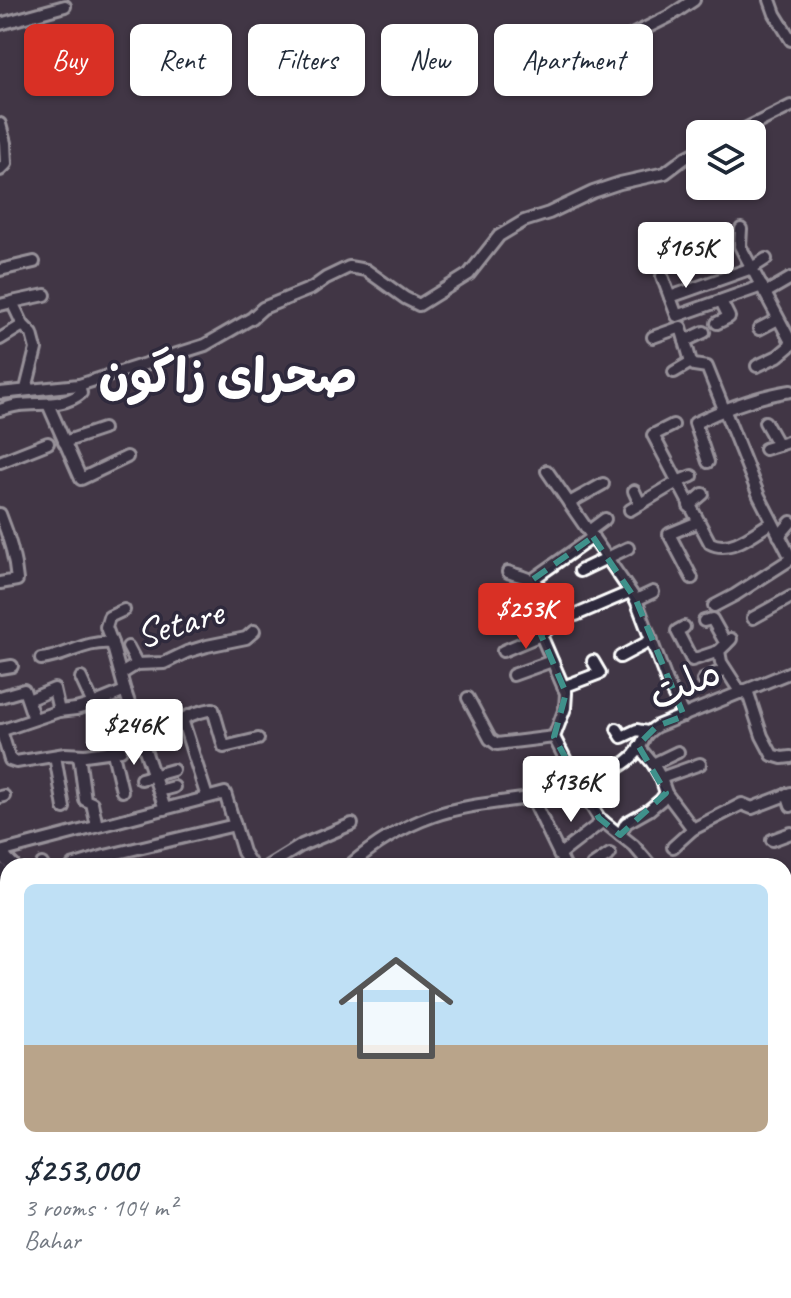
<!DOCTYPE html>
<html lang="en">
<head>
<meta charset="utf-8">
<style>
  :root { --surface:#fff; --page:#f6f6f7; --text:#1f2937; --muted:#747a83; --line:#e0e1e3; --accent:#d93025 }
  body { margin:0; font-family:Caveat,"Playpen Sans Arabic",sans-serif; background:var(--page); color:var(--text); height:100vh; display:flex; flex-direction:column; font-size:30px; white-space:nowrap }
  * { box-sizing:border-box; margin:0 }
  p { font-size:26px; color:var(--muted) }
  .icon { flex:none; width:44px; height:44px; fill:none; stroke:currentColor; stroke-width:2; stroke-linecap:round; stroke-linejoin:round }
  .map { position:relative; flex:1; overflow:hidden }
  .details { position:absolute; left:0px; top:858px; width:792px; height:440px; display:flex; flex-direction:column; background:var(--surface); border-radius:24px 24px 0 0; box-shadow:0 2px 6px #0004 }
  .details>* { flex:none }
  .guide { position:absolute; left:24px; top:24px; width:744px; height:72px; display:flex; gap:16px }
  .controls { position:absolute; left:686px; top:120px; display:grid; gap:16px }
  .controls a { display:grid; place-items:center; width:80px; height:80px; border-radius:12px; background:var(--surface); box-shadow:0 2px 6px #0004; font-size:40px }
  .price { position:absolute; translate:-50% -68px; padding:0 18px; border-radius:8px; background:#fff; color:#222; font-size:26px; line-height:52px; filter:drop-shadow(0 2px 4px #0008) }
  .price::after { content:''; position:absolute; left:50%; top:48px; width:24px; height:18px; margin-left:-12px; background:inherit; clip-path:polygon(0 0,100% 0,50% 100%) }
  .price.current { background:var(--accent); color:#fff }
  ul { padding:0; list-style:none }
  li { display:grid; align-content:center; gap:16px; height:424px; padding:0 24px }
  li+li { border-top:2px solid var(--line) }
  li span { display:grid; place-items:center; height:248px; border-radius:12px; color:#555 }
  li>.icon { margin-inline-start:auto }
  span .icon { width:144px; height:144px; fill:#fffc; stroke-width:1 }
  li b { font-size:34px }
  .tag { padding:0 28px; border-radius:12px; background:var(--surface); box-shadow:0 2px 6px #0004; font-size:28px; line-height:72px }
  .tag.current { background:var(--accent); color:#fff }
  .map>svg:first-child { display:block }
</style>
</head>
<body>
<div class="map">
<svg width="791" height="1298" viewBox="0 0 791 1298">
  <rect width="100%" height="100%" fill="#413746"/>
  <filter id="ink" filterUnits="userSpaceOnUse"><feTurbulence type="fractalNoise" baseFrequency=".0125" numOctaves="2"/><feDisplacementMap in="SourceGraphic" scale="16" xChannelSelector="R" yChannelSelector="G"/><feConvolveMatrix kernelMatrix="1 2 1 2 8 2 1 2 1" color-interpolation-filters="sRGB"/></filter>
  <g filter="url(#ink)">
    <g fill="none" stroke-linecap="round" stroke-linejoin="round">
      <g stroke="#fff" stroke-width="16">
        <g id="minor">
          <path d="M770 0 775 14 791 40"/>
          <path d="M0 24 65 6"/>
          <path d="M632 35 670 16 694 0"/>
          <path d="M0 124 5 143 6 164 0 170"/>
          <path d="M735 134 791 106"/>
          <path d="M741 229 740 246 791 342"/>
          <path d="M0 270 34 262"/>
          <path d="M662 276 677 316 762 286"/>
          <path d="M765 293 791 278"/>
          <path d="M670 297 752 268 766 259"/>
          <path d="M12 302 45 295"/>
          <path d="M0 305 12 302 23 325 32 334 36 349 26 389"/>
          <path d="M717 323 729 317 721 301"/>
          <path d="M759 329 778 319"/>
          <path d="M653 337 681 327 691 362 694 365 707 367 759 496 791 558"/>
          <path d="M0 339 23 325"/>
          <path d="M685 341 704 332"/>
          <path d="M757 366 778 356 791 345"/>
          <path d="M674 372 691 362"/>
          <path d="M79 385 205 345 252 318 263 308 312 288 326 278 349 267 366 270 405 298 419 305 469 274 499 236 524 221 549 213 593 192 620 183 665 173 685 158 700 150"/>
          <path d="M0 393 79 385 81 393C63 408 41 402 19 405 13 406 6 408 0 410"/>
          <path d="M48 404 81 479 127 457"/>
          <path d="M765 422 778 445"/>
          <path d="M673 425 653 435 710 543C730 554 754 533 772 522"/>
          <path d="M64 442 103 429"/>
          <path d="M765 449 791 441"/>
          <path d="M0 462 48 443"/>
          <path d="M708 462 695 423C726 408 757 396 791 391"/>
          <path d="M547 471 636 600 667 682 684 716"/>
          <path d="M634 491 640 504"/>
          <path d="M569 503 603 484"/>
          <path d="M689 506 703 494"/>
          <path d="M630 510 677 482 692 476"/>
          <path d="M0 514C9 536 15 556 17 580L0 583"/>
          <path d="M589 531 605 519"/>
          <path d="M779 536 791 522"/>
          <path d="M580 571 628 548"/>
          <path d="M508 572C516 575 526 577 533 581 543 588 558 609 554 621 552 627 545 631 541 635L566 693 565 708 554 737 580 788 599 818 634 846 651 866"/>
          <path d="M692 578 669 534 698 522"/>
          <path d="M532 580 593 537"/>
          <path d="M636 600 653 592"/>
          <path d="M714 606 735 595 791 559"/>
          <path d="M555 615H576L630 592"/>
          <path d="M753 618 791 597"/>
          <path d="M704 621 712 619 726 644"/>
          <path d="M684 627 677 631 692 660 719 651"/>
          <path d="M731 639 719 651 721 662 741 693"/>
          <path d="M112 643 125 691 165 809"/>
          <path d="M128 647 137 664"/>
          <path d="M503 651 541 635"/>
          <path d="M620 657 652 640"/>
          <path d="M41 659C66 657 85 640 112 643L106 627 109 617 124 610"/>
          <path d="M0 668 12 666"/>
          <path d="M121 674 137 664 164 663 187 652 207 646 246 638 254 631"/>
          <path d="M513 675 552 661"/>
          <path d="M81 678 93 704"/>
          <path d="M703 680 725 669"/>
          <path d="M563 687 600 673 593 661"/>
          <path d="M747 690 762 736 772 755 782 758 791 757"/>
          <path d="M0 697 24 690 34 719"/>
          <path d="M468 698 490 739 497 744 554 737"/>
          <path d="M28 700 54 689 59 711"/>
          <path d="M182 719 207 797"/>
          <path d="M106 723 122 791"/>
          <path d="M617 729 622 737 637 730 647 732"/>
          <path d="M1 730 10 760 16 762 65 754 85 755 121 750"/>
          <path d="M0 731 59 711 76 709 93 704 125 691"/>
          <path d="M143 741C165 728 187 713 213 709L224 747 258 739"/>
          <path d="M639 747 653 764 661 778 666 793 693 829"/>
          <path d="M79 755 85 800 92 803 97 826"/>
          <path d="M55 756 64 808"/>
          <path d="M653 764 678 752"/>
          <path d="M661 778 700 764"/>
          <path d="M141 779 173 770"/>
          <path d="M159 791 174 787"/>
          <path d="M787 794 791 806"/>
          <path d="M0 797 4 796"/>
          <path d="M532 798 565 866"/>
          <path d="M620 835 626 823 649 810 661 800 666 793"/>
          <path d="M772 840 791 833"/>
          <path d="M673 847 693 829 742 804 752 808 791 793"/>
          <path d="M0 852 225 793 243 852 252 866"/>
          <path d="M559 855 603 821"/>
          <path d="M42 864 43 866"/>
          <path d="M72 866 105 856 235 825"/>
          <path d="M268 866 302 845 352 824"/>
          <path d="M349 866C373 845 402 827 433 816 479 800 531 802 578 788 590 785 627 764 635 754 646 742 639 737 657 726L791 672"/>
          <path d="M592 866 610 854"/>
          <path d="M0 972 8 969"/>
          <path d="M0 1001 5 999"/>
          <path d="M0 1037 2 1042 8 1040"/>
          <path d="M0 1102 8 1113"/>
          <path d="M784 1140 791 1139"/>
          <path d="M0 1165 8 1161"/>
          <path d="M0 1194 8 1209"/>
          <path d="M784 1234 791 1230"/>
          <path d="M0 1236 8 1229"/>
          <path d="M784 1246 791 1261"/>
          <path d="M0 1280 8 1274"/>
          <path d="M272 1290 274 1298"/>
          <path d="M46 1298 54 1290"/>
          <path d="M113 1298 120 1290"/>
          <path d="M512 1298 520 1290"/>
          <path d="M572 1298 589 1290"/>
        </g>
      </g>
      <g stroke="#fff" stroke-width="18">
        <g id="major">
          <path d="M0 853 13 866"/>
          <path d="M0 870 8 879"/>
          <path d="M784 917H791"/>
          <path d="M784 930H791"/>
          <path d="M198 1290 199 1298"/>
          <path d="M435 1290 445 1298"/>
          <path d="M460 1290 469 1298"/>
        </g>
      </g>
      <use href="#minor" stroke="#2f2a3d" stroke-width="10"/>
      <use href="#major" stroke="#2f2a3d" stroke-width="12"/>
    </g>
  </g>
  <path d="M0 0H791V1298H0ZM593 537 636 600 684 716 657 726 638 745 666 793 620 835 599 818 554 737 566 693 541 635 558 621 532 580Z" fill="#413746" fill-opacity=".55" fill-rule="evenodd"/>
  <path fill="none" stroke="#3f918b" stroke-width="6" stroke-dasharray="16 10" stroke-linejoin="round" d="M593 537 636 600 684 716 657 726 638 745 666 793 620 835 599 818 554 737 566 693 541 635 558 621 532 580Z"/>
  <g text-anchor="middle" stroke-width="7" stroke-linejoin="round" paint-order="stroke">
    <g font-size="40" fill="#fff" stroke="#2f2a3d">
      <text transform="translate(179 622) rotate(-16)" y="14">Setare</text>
      <text transform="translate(684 683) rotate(-24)" y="14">ملت</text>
    </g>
    <g font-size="48" font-weight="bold" fill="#fff" stroke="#2f2a3d">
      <text x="228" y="392">صحرای زاگون</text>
    </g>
  </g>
</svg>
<div class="controls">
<a><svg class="icon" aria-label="layers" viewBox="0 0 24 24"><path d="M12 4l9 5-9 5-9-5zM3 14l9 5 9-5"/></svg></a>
</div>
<b class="price" style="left:686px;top:290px">$165K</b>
<b class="price current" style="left:526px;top:651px">$253K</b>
<b class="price" style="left:134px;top:767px">$246K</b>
<b class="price" style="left:571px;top:824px">$136K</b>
<div class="guide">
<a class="tag current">Buy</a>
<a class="tag">Rent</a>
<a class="tag">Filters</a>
<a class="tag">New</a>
<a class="tag">Apartment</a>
</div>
<section class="details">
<ul>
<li><span style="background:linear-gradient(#bfe0f5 65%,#b9a48a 0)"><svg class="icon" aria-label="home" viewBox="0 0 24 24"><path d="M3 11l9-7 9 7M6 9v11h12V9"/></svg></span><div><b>$253,000</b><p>3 rooms · 104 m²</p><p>Bahar</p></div></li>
</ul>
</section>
</div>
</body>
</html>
